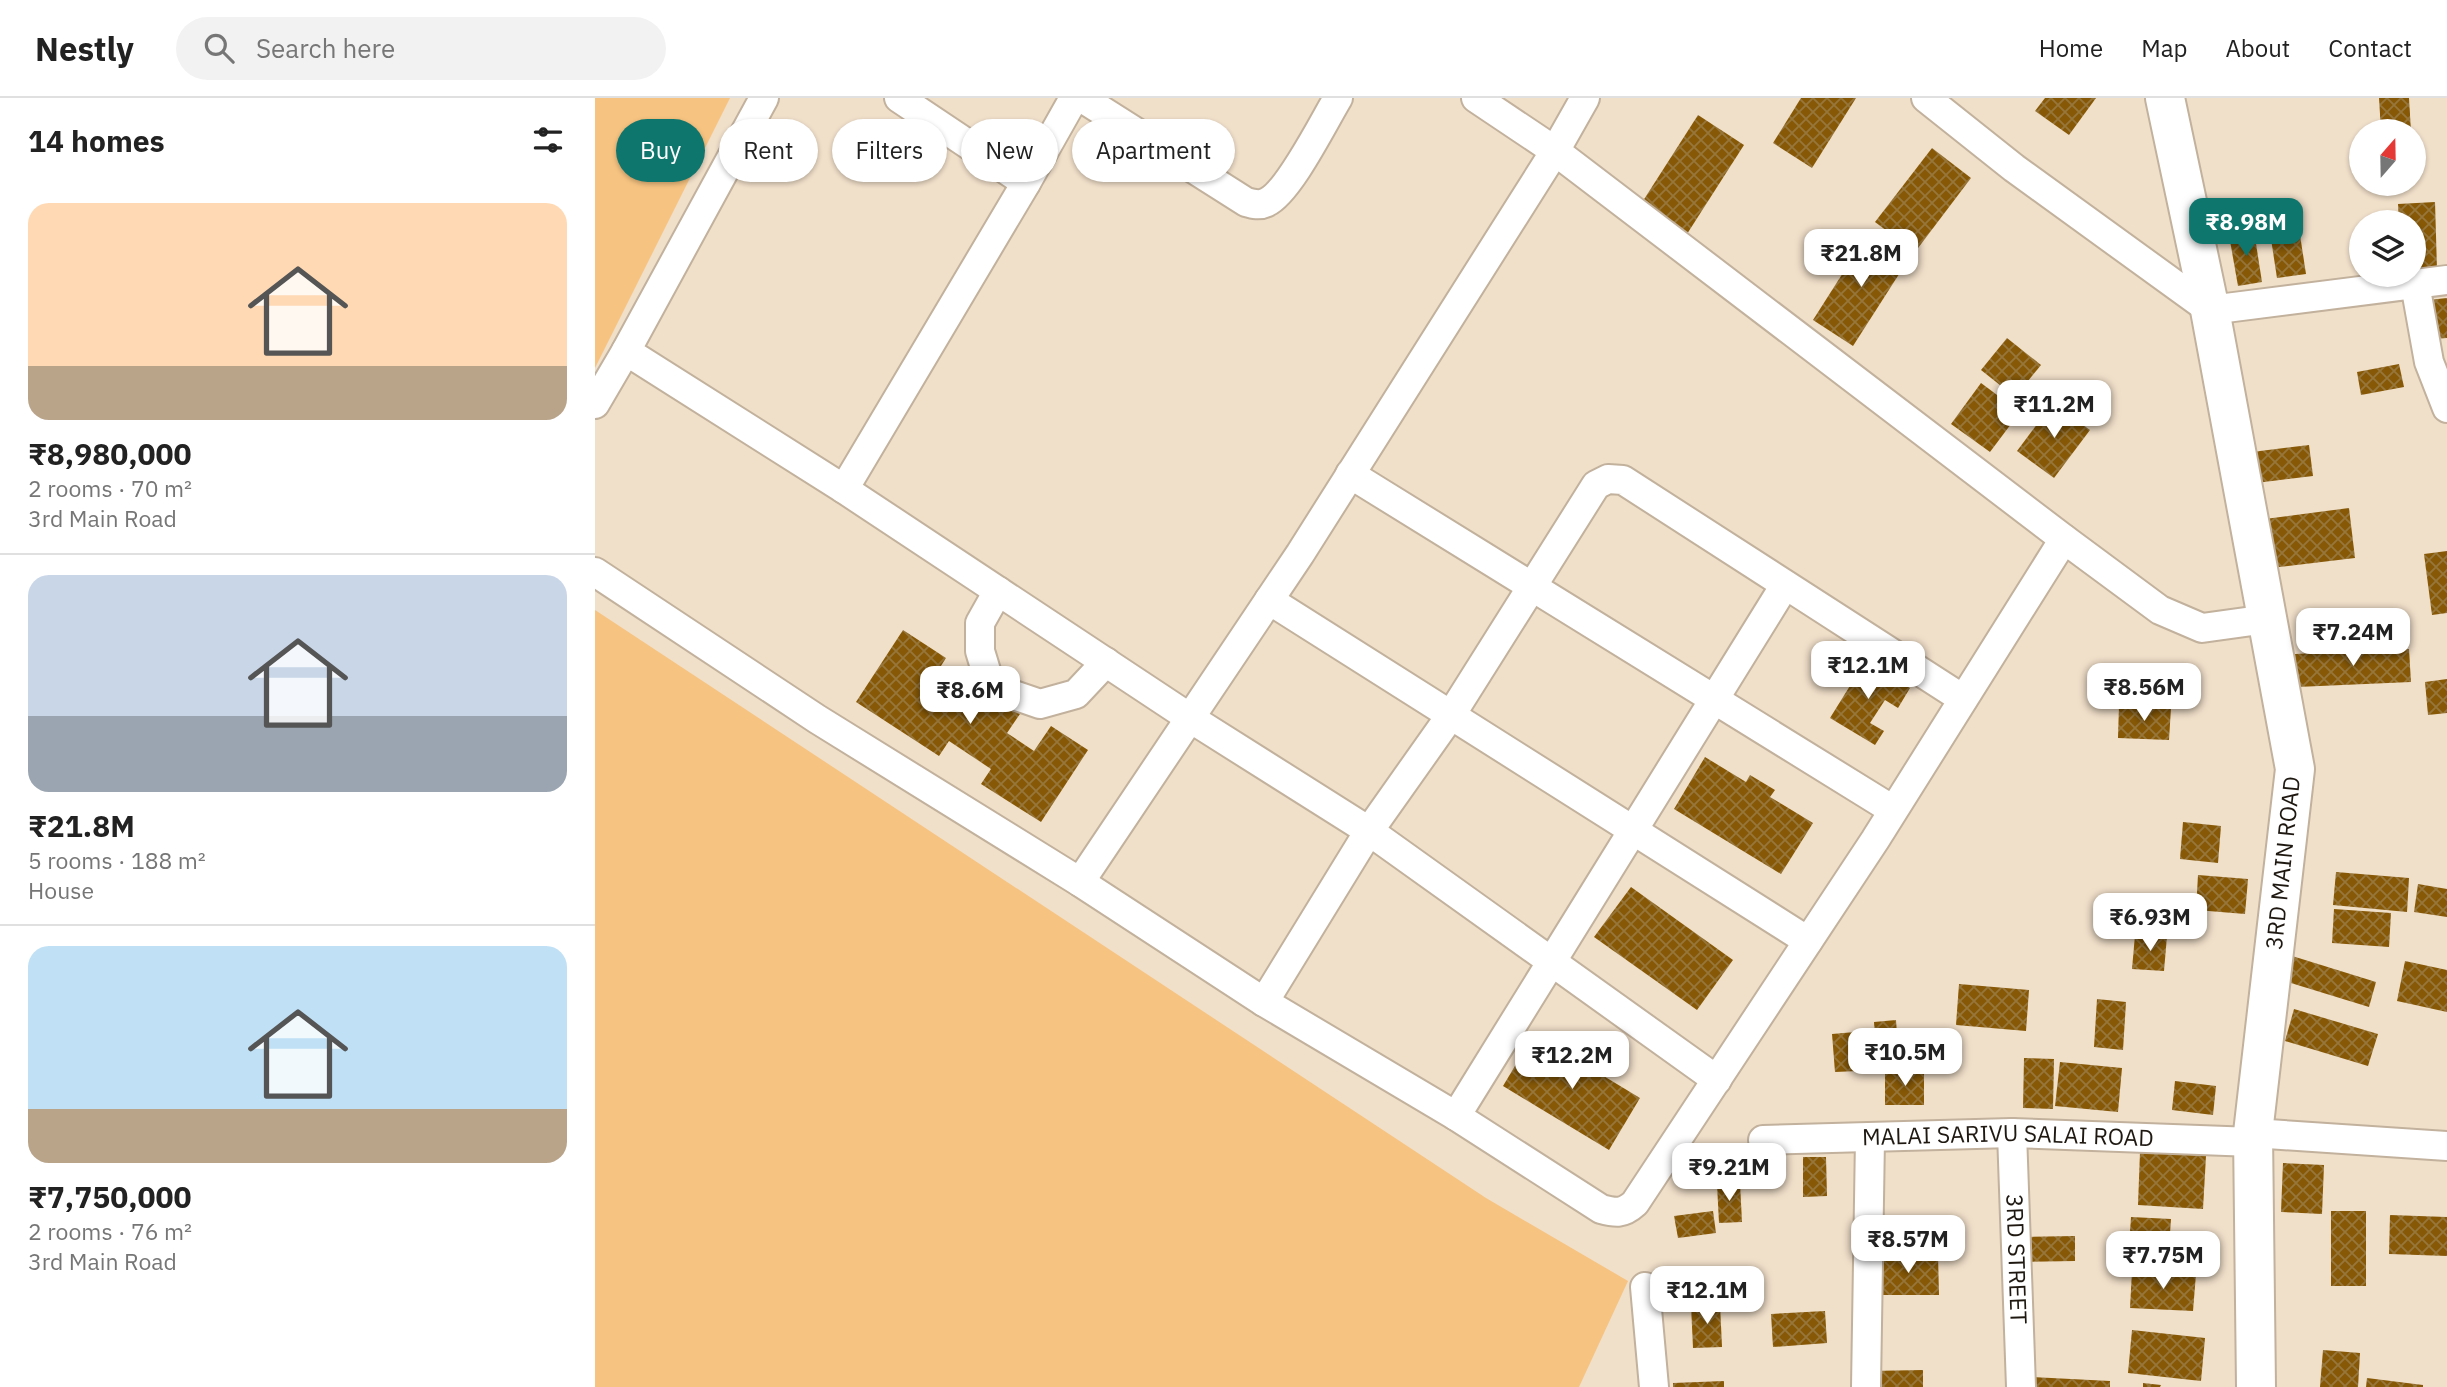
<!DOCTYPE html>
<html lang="en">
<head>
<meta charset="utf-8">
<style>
  :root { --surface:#fff; --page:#f2f2f2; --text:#222; --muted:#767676; --line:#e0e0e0; --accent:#0f766e }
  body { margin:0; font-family:"IBM Plex Sans",sans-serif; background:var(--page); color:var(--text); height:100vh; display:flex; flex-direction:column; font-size:26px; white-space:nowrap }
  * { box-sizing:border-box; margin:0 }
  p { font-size:23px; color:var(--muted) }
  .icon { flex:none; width:38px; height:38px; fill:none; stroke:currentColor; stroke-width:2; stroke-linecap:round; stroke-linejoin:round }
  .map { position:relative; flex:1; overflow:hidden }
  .drawer { display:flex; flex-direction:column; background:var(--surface); width:595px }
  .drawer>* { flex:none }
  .banner { position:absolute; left:21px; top:21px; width:665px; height:63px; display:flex; gap:14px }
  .needle { width:46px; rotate:20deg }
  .buttons { position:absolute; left:1754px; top:21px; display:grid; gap:14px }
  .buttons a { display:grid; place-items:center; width:77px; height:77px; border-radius:50%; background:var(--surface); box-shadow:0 2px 5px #0004; font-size:35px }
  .price { position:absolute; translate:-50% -60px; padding:0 16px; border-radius:14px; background:#fff; color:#222; font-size:23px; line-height:46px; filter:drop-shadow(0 2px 4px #0008) }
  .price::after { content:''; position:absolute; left:50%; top:42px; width:21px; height:16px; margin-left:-10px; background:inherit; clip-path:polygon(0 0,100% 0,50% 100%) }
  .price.on { background:var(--accent); color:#fff }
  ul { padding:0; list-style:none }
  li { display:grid; align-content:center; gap:14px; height:371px; padding:0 28px }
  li+li { border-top:2px solid var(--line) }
  li span { display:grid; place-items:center; height:217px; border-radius:21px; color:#555 }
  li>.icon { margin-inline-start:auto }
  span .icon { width:126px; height:126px; fill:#fffc; stroke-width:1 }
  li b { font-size:30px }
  h2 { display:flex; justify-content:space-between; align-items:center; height:84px; padding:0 28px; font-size:30px }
  .pill { padding:0 24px; border-radius:32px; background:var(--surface); box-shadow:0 2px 5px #0004; font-size:24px; line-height:63px }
  .pill.on { background:var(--accent); color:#fff }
  header { display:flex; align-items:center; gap:42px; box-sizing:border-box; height:98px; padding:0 35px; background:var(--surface); border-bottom:2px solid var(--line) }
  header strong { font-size:33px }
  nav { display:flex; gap:38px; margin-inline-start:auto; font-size:24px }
  .search { width:490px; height:63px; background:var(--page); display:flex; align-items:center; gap:18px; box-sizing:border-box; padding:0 24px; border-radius:38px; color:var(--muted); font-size:26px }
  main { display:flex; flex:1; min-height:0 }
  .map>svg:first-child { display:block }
</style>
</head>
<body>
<header>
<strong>Nestly</strong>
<div class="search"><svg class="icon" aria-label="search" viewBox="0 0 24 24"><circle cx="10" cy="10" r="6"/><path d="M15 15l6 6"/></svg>Search here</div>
<nav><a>Home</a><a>Map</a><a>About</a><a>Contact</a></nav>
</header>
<main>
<section class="drawer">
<h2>14 homes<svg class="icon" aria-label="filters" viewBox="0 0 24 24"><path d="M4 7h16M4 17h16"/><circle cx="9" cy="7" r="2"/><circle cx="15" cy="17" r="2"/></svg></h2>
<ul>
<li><span style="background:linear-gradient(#ffd9b3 75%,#b9a48a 0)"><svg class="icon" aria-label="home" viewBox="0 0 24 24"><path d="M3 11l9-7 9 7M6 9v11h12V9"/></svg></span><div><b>₹8,980,000</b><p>2 rooms · 70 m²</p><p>3rd Main Road</p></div></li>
<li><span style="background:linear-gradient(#c9d6e8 65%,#9aa5b1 0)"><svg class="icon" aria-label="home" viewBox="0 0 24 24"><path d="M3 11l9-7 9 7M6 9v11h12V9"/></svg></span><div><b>₹21.8M</b><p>5 rooms · 188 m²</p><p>House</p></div></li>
<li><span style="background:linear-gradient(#bfe0f5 75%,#b9a48a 0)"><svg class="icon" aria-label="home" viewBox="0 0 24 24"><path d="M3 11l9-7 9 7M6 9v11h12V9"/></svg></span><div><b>₹7,750,000</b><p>2 rooms · 76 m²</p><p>3rd Main Road</p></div></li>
</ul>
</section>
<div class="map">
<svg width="1852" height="1289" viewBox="0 0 1852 1289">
  <defs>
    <pattern id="building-cross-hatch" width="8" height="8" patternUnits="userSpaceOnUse" patternTransform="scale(1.75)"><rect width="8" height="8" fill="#875907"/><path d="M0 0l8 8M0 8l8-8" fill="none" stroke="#97763c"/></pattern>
  </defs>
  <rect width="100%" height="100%" fill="#f0dfc9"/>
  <g fill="#f6c381">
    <path d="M0 0H135L0 270Z"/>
    <path d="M0 512 891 1100 1033 1183 984 1289H0Z"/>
  </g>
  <g fill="url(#building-cross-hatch)">
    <path d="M1206 0H1261L1217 70 1178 45Z"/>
    <path d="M1450 0H1501L1474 37 1440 13Z"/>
    <path d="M1784 0H1814L1816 33H1786Z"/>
    <path d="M1103 17 1149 47 1092 136 1046 106Z"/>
    <path d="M1337 50 1376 80 1320 154 1280 124Z"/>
    <path d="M1840 104 1842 171 1818 172V124H1804L1803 106Z"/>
    <path d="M1659 133 1667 184 1643 188 1634 137Z"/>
    <path d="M1274 134 1315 159 1258 248 1218 222Z"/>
    <path d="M1705 137 1711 176 1682 180 1676 141Z"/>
    <path d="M1852 200V240L1838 241 1833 202Z"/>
    <path d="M1412 240 1446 267 1420 299 1386 272Z"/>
    <path d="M1804 266 1809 289 1766 297 1762 274Z"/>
    <path d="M1386 285 1425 314 1395 354 1356 326Z"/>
    <path d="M1458 305 1495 332 1459 380 1422 353Z"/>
    <path d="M1714 347 1718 378 1661 385 1657 354Z"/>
    <path d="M1754 410 1760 460 1676 470 1670 421Z"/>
    <path d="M1852 453V515L1837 517 1829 456Z"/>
    <path d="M308 532 351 560 332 590 345 599 363 572 427 613 412 635 439 653 456 628 493 652 446 724 386 686 396 671 354 643 344 658 261 604Z"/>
    <path d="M1814 551 1816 584 1702 589 1700 556Z"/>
    <path d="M1271 562 1315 590 1303 610 1290 602 1275 625 1289 633 1280 647 1235 620Z"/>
    <path d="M1852 581V615L1833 617 1830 584Z"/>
    <path d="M1524 607 1576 610 1574 642 1523 640Z"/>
    <path d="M1110 659 1151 684 1155 677 1180 692 1175 699 1218 725 1186 776 1079 711Z"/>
    <path d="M1588 724 1626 728 1623 765 1585 761Z"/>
    <path d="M1741 774 1814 780 1812 814 1738 807Z"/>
    <path d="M1603 777 1653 781 1650 816 1601 812Z"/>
    <path d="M1823 786 1852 791V819L1819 814Z"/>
    <path d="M1036 789 1138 862 1102 912 999 839Z"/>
    <path d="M1523 799 1576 801 1575 834 1522 832Z"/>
    <path d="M1739 811 1796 815 1794 849 1737 845Z"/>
    <path d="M1540 837 1572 838 1569 873 1537 871Z"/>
    <path d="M1694 857 1781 884 1774 909 1686 882Z"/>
    <path d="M1810 863 1852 872V914L1802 903Z"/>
    <path d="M1364 886 1434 892 1431 933 1361 927Z"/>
    <path d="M1502 901 1531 904 1528 952 1499 949Z"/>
    <path d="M1699 911 1783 936 1773 968 1690 943Z"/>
    <path d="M1301 922 1304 965 1282 966 1279 924Z"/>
    <path d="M1260 934 1263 973 1240 974 1237 936Z"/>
    <path d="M939 936 981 961 987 951 1014 967 1007 977 1045 1000 1014 1052 908 988Z"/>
    <path d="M1429 960 1459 961 1458 1011 1428 1010Z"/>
    <path d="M1465 964 1527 970 1523 1014 1460 1008Z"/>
    <rect x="1290" y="972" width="39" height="35"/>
    <path d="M1580 983 1621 988 1618 1017 1577 1012Z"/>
    <path d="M1545 1054 1611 1058 1608 1111 1543 1107Z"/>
    <path d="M1208 1059H1231L1232 1098 1208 1099Z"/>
    <path d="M1688 1065 1729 1067 1727 1116 1686 1114Z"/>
    <path d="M1145 1085 1147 1124 1124 1125 1122 1086Z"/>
    <path d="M1118 1113 1121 1135 1083 1140 1079 1118Z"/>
    <rect x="1736" y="1113" width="35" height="75"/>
    <path d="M1795 1117 1852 1119V1158L1794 1156Z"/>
    <path d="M1536 1119 1576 1121 1573 1166 1533 1164Z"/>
    <path d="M1480 1138V1163L1430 1164 1429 1139Z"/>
    <path d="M1343 1156 1344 1197H1282L1281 1157Z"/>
    <path d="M1537 1173 1601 1176 1598 1213 1535 1210Z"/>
    <path d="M1125 1206 1127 1249 1098 1250 1096 1207Z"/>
    <path d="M1230 1213 1232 1245 1178 1249 1176 1216Z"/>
    <path d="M1537 1232 1610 1240 1606 1283 1533 1275Z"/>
    <path d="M1728 1252 1765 1255 1763 1289H1725Z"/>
    <path d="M1328 1272V1289H1274L1273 1273Z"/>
    <path d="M1437 1279 1515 1283V1289H1436Z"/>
    <path d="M1772 1280 1828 1287V1289H1771Z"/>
    <path d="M1129 1283V1289H1078V1285Z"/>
    <path d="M1548 1285 1566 1287 1565 1289H1548Z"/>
  </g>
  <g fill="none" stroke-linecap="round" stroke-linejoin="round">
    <g stroke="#c2b19c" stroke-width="32">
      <g id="street">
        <path d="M169 0 31 253 249 391 595 620 774 733 1122 982"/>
        <path d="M304 0 431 85"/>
        <path d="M487 0 651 104C658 106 665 108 672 104 694 94 729 23 743 0"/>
        <path d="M881 0 960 53 1469 441 1565 512 1607 530 1672 521"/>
        <path d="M1331 0 1419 70 1615 212 1852 182"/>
        <path d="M1820 186 1834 264 1852 310"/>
        <path d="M0 306 31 253"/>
        <path d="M755 376 1298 712"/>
        <path d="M249 391 431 85 479 0"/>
        <path d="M0 474 222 621 485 784 669 904 861 1018 1006 1111C1021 1115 1028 1116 1040 1105L1280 742 1469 441"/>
        <path d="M403 493 385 525V553L392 576 410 594 445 606 481 596 511 564"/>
        <path d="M674 502 1213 843"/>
        <path d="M485 784 705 456 960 53 990 0"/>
        <path d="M669 904 774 733 856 617 1001 387 1013 381 1028 382 1368 601"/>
        <path d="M861 1018 1190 487"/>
        <path id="s1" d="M1417 1035 1426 1289"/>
        <path d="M1658 1035 1852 1048"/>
        <path id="s2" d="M1168 1042 1417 1035 1658 1044"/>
        <path d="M1050 1189 1059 1289"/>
        <path d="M1271 1289 1275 1040"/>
      </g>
    </g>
    <g stroke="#c2b19c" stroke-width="42">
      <path id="secondary" d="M1570 0 1615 212 1700 671 1658 1035 1661 1289"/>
    </g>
    <use href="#street" stroke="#fff" stroke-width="28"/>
    <use href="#secondary" stroke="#fff" stroke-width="38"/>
  </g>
  <g text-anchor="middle" stroke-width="7" stroke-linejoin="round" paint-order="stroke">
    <g font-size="23" fill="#1e1811" stroke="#fff">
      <text transform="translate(1688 765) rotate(-84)" y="8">3RD MAIN ROAD</text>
      <text dy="8" stroke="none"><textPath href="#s2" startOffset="245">MALAI SARIVU SALAI ROAD</textPath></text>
      <text dy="8" stroke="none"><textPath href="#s1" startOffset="126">3RD STREET</textPath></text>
    </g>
  </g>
</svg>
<div class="buttons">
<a><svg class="needle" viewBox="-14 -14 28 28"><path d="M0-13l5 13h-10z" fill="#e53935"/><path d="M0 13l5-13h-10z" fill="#767676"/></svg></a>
<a><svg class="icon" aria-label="layers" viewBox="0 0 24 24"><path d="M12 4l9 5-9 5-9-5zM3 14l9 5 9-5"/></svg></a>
</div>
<b class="price on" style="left:1651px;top:160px">₹8.98M</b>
<b class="price" style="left:1266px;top:191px">₹21.8M</b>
<b class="price" style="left:1459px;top:342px">₹11.2M</b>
<b class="price" style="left:1758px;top:570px">₹7.24M</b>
<b class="price" style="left:1273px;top:603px">₹12.1M</b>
<b class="price" style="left:1549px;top:625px">₹8.56M</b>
<b class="price" style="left:375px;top:628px">₹8.6M</b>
<b class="price" style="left:1555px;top:855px">₹6.93M</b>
<b class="price" style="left:1310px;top:990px">₹10.5M</b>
<b class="price" style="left:977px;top:993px">₹12.2M</b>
<b class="price" style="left:1134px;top:1105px">₹9.21M</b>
<b class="price" style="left:1313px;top:1177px">₹8.57M</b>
<b class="price" style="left:1568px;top:1193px">₹7.75M</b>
<b class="price" style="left:1112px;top:1228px">₹12.1M</b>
<div class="banner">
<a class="pill on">Buy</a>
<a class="pill">Rent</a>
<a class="pill">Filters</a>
<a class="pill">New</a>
<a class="pill">Apartment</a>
</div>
</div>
</main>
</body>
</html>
